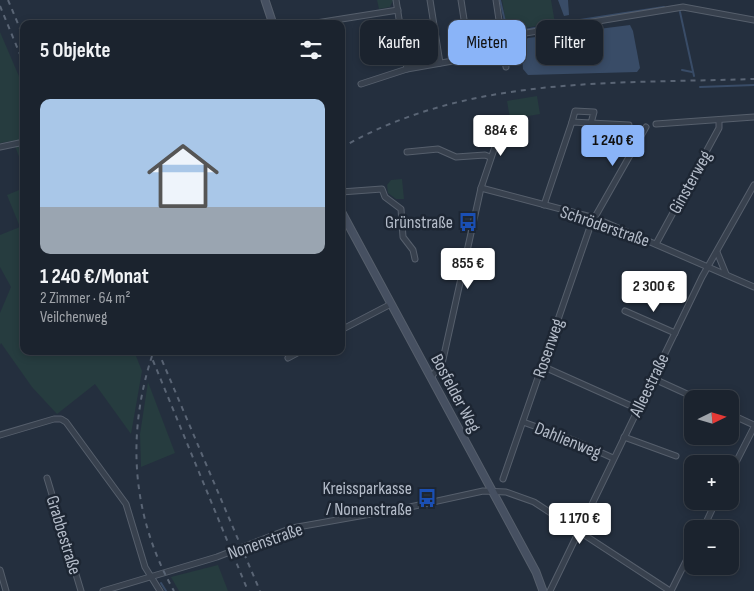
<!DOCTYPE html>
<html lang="de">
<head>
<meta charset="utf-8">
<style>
  :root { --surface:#1b232e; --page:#282f3a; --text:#f1f3f6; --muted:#a0a4aa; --line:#39404a; --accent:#8ab4f8 }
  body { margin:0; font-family:"Sofia Sans Condensed",sans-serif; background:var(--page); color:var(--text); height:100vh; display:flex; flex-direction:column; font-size:19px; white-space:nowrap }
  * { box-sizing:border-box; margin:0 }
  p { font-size:16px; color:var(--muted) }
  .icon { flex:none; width:28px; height:28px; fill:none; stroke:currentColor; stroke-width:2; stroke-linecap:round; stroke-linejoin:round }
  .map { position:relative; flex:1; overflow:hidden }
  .panel { position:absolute; left:20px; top:20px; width:325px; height:335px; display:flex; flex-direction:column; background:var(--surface); border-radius:10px; box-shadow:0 2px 8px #0003,0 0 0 1px var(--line) }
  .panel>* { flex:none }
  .hud { position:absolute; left:360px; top:20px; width:319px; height:45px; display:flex; gap:10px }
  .needle { width:32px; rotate:85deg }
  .controls { position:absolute; left:684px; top:390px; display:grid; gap:10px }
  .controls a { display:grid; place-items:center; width:55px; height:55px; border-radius:10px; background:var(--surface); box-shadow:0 2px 8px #0003,0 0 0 1px var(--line); font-size:25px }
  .price { position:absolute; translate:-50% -42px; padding:0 11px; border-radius:5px; background:#fff; color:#222; font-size:16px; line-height:32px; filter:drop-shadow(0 1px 2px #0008) }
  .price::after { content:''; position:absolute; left:50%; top:30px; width:15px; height:11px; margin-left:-8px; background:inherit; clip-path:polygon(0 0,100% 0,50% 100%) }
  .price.on { background:var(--accent); color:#111 }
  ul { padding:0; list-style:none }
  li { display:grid; align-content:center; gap:10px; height:265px; padding:0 20px }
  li+li { border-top:1px solid var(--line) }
  li span { display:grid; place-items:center; height:155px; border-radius:10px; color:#555 }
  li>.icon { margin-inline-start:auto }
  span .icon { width:90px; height:90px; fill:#fffc; stroke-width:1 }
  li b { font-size:21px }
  h2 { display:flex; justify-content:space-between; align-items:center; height:60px; padding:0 20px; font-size:21px }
  .pill { padding:0 18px; border-radius:10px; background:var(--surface); box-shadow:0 2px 8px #0003,0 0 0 1px var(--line); font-size:18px; line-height:45px }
  .pill.on { background:var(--accent); color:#111 }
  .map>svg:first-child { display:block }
</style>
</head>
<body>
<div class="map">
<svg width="754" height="591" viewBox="0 0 754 591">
  <rect width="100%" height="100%" fill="#242f3e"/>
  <g fill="#263c3f">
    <path d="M377 0H393L390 7 379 9Z"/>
    <path d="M502 0H551L555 23 512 30 507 29Z"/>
    <path d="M0 32 24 88V139L0 143Z"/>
    <path d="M537 96 540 114 510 119 507 101Z"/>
    <path d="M24 145V170L15 146Z"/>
    <path d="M402 179 404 199H396L388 193 387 185 391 180Z"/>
    <path d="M24 188V351H134L142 371 131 434 95 384 57 414 32 387 1 343 0 345V313L11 287 0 267V235L20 227 7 195Z"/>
    <path d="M148 382 175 453 141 467 140 434Z"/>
    <path d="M218 565 228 591H179L171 577Z"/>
  </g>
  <g fill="#394c67">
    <path d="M558 0H568L569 15 564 16Z"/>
    <path d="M630 25 633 31 640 68 637 72 528 75 523 69 521 42 528 38Z"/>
  </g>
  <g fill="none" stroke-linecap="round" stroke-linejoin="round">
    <g stroke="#394c67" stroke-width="2">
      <path d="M500 0 507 30 513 32 546 26"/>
      <path d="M680 12 694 76"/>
      <path d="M580 20 664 7"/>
      <path d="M682 70 692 72"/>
      <path d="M700 87 754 85"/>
      <path d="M161 583 166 591"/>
    </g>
    <g stroke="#565f6c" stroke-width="7">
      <g id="street">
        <path d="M396 0 407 69"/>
        <path d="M430 0 440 63"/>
        <path d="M461 0 470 58"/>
        <path d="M496 0 506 67"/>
        <path d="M310 24 398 10"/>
        <path d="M502 37 683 7 754 20"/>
        <path d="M361 84 407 69 504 52"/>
        <path d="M572 122 575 111 594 112 591 123"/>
        <path d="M656 124 754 117"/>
        <path d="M0 147 24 142"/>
        <path d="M407 152 438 149 456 157 485 155 490 157"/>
        <path d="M481 188 595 218 754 287"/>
        <path d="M341 192 382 189 385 197 401 209 403 237 413 250 415 259"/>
        <path d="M544 205 572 122 629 125"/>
        <path d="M656 244 719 128V120"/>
        <path d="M717 252 726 274"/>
        <path d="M625 311 675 333"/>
        <path d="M341 330 391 304"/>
        <path d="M288 358 301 351"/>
        <path d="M542 366 638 409"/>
        <path d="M431 377 442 364 481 188 504 120"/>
        <path d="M652 378 698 399"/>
        <path d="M730 414 754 425"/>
        <path d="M523 422 573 440 613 458"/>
        <path d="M0 435 54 419H61L66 422 126 504 145 567 160 591"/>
        <path d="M624 437 676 456"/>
        <path d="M730 474 754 427"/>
        <path d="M47 478 81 591"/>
        <path d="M503 479 591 224 646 127"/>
        <path d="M703 529 716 501"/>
        <path d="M0 570 6 591"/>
        <path d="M103 591 217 557 292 528 410 507 483 491 506 492 534 502 670 591"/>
        <path d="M550 591 702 277 754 185"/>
        <path d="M671 591 692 549"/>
      </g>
    </g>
    <g stroke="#565f6c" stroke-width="9">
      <g id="secondary">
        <path d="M265 0 273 24"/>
        <path d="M341 211 536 572 543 591"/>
      </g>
    </g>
    <use href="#street" stroke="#38414e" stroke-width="5"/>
    <use href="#secondary" stroke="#465061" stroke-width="7"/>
    <g stroke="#5a6575" stroke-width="2" stroke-dasharray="5 5" stroke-linecap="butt">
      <path d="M8 0 24 38"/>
      <path d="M0 6 24 64"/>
      <path d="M341 148C467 75 613 84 754 79"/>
      <path d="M149 351 248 591"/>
      <path d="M158 351 260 591"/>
      <path d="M152 356C126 436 132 517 174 591"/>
    </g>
  </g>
  <defs>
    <g id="bus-bare" transform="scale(1.5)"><path d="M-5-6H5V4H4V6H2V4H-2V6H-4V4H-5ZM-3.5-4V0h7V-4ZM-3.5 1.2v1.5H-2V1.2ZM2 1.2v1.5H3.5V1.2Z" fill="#1a4fb4" stroke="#1d2633" stroke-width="2.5" paint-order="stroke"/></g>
  </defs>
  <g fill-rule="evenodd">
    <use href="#bus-bare" x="468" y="222"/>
    <use href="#bus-bare" x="427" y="498"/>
  </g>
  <g text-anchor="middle" stroke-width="5" stroke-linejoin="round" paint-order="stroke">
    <g font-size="18" fill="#b4bcc9" stroke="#1d2633">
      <text transform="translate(690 182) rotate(-61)" y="6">Ginsterweg</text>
      <text transform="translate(605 226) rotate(19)" y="6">Schröderstraße</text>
      <text transform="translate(548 348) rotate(-71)" y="6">Rosenweg</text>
      <text transform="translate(649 385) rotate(-64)" y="6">Alleestraße</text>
      <text transform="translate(456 393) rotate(62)" y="6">Bosfelder Weg</text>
      <text transform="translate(568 440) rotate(22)" y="6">Dahlienweg</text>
      <text transform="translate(64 535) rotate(73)" y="6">Grabbestraße</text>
      <text transform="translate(265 541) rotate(-19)" y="6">Nonenstraße</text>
    </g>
    <g font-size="18" fill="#b4bcc9" stroke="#1d2633" text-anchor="end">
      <text x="453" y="228">Grünstraße</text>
      <text x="412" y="494">Kreissparkasse<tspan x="412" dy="21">/ Nonenstraße</tspan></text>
    </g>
  </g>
</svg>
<div class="controls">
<a><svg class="needle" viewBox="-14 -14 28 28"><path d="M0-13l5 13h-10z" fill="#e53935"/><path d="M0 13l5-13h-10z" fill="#a0a4aa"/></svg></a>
<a>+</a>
<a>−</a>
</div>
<b class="price" style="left:501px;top:157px">884 €</b>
<b class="price on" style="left:613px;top:167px">1 240 €</b>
<b class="price" style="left:468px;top:290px">855 €</b>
<b class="price" style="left:654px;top:313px">2 300 €</b>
<b class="price" style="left:580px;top:545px">1 170 €</b>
<div class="hud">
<a class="pill">Kaufen</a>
<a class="pill on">Mieten</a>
<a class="pill">Filter</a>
</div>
<section class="panel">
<h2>5 Objekte<svg class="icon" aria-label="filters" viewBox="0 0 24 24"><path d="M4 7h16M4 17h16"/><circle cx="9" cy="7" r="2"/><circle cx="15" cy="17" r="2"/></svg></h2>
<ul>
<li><span style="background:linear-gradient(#a9c7e8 70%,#9aa5b1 0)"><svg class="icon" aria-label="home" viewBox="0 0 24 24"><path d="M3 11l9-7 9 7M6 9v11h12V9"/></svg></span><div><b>1 240 €/Monat</b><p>2 Zimmer · 64 m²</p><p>Veilchenweg</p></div></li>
</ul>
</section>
</div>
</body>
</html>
